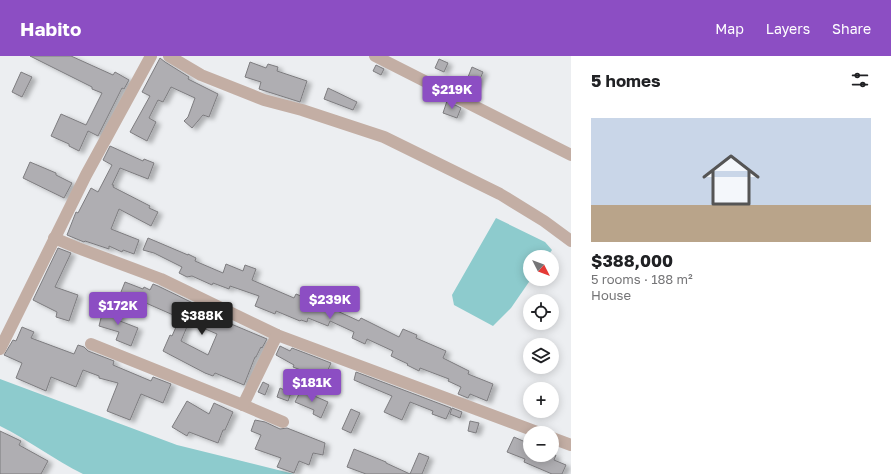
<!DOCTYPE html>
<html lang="en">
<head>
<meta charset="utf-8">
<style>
  :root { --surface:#fff; --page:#f2f2f2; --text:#202124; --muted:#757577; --accent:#8c4ec3 }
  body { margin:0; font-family:"Golos Text",sans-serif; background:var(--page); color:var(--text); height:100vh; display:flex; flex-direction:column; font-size:15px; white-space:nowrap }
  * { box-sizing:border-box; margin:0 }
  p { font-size:13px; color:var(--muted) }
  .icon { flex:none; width:22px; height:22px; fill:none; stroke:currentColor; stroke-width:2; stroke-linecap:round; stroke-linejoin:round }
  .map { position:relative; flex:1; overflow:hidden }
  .side { display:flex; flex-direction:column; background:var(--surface); width:320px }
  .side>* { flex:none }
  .needle { width:26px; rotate:132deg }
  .tools { position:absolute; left:523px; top:194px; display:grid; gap:8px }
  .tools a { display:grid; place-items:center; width:36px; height:36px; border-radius:50%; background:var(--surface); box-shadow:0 2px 10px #0003; font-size:20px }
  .price { position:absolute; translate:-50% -34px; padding:0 9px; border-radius:4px; background:var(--accent); color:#fff; font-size:13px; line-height:26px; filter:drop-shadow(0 1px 2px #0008) }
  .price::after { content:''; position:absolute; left:50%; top:24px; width:12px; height:9px; margin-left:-6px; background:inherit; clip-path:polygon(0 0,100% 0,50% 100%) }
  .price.on { background:#222; color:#fff }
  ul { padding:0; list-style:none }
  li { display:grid; align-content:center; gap:8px; height:212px; padding:0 20px }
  li span { display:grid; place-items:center; height:124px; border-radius:0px; color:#555 }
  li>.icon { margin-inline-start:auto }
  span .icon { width:72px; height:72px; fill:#fffc; stroke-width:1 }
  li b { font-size:17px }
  h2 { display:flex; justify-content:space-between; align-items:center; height:48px; padding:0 20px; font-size:17px }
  header { display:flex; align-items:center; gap:24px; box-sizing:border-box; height:56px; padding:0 20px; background:var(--accent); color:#fff }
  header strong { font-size:19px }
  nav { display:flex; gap:22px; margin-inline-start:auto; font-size:14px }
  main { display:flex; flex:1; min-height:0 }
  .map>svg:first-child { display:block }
</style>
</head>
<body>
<header>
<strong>Habito</strong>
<nav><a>Map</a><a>Layers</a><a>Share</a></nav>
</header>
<main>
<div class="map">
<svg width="571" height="418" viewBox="0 0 571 418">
  <defs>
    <filter id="shadow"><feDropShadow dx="4.5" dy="2.5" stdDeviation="2" flood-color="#0004"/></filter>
  </defs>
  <rect width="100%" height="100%" fill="#eceef1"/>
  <g fill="#8dcbcd">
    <path d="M496 162 545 186 552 194 547 201H530V223H531L511 252 493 270 454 249 452 239Z"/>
    <path d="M0 323 177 389 294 418H83C54 404 29 384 0 370Z"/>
  </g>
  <g fill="#afaeb2" stroke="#7d7c7f" fill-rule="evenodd" filter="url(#shadow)">
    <path d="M30 0H71L113 19 115 16 129 24 124 33 122 32 98 80 88 75 79 95 69 90V88L51 80 61 58 86 69 102 37 92 33V31Z"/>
    <path d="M160 2 165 6 189 21 188 23 218 38 209 61 203 59 192 72 184 65 188 61 195 42 171 31 163 46 158 44 149 62 156 66 147 85 130 76 150 40 142 36Z"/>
    <path d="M439 3 448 7 444 16 435 12Z"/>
    <path d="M250 6 266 12 268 8 278 11 277 15 307 25 300 46 259 33 261 26 245 21Z"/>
    <path d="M376 9 384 13 381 19 373 15Z"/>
    <path d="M472 11 483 16 477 30 466 26Z"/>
    <path d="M21 16 32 21 22 41 12 36Z"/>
    <path d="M328 32 357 46 353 54 324 43Z"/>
    <path d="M447 45 461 52 457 62 443 57Z"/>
    <path d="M110 90 143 105 144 103 154 107 148 123 120 112 112 129H114L113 131 150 150 149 152 158 156 151 170 119 153 111 173 139 184 134 198 123 194 122 196 109 190V193L85 185 84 186 67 179 76 156 78 157 91 132 98 136 112 109 103 104Z"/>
    <path d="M30 106 56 117V119L72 127 64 142 23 122Z"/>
    <path d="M148 182 188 199V198L196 202 195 205 223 217 226 208 243 215 245 209 256 213 252 224 294 242 296 238 301 240 302 238 326 250 327 248 336 252 335 254 359 265 361 262 399 281 403 273 417 279 416 282 446 295 443 302 469 315 468 318 493 328 487 345 470 338 468 342 458 338 461 331 448 325 449 323 420 312 419 315 407 309 408 308 391 300 393 295 367 283 365 288 352 282 354 276 330 265 328 270 308 262 307 266 301 264 300 265 276 255 275 258 255 250 259 240 230 230 229 233 213 227 212 229 192 220 187 221 179 217 182 211 154 197 143 194Z"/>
    <path d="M58 192 71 197 55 231 78 239 69 265 56 261 57 256 33 244Z"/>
    <path d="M125 226 143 233 144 231 150 234 153 228 158 230 197 249 194 255 223 268 224 265 267 283 262 292 261 291 256 301H255L244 329 215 317 213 320 205 317 163 295 170 279 172 280 180 262 130 240 128 244 119 241ZM189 266 217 278 208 299 181 285Z"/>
    <path d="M104 250 122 256 120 265 138 272 131 290 116 284 119 276 99 270Z"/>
    <path d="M22 271 34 276 31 282 74 298 78 289 84 291 88 295 114 305 113 309 151 325 153 321 171 328 163 347 141 338 130 364 107 355 118 327 99 322V320L83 314 76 331 51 321 46 335 16 322 22 307 4 299 13 284 16 285Z"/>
    <path d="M280 290 290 295 292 292 331 307 324 323 293 311 294 309 276 299Z"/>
    <path d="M356 316 451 352 446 363 432 358 433 355 410 346 402 364 384 356 392 340 354 324Z"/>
    <path d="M263 326 269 329 265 339 258 336Z"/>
    <path d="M280 332 291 337 288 345 277 341Z"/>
    <path d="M301 334 328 346 321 362 313 358 314 354 295 346Z"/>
    <path d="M187 345 209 358 214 347 233 356 225 374H223L218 387 189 376 187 380 172 371Z"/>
    <path d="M452 352 462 356 460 362 450 358Z"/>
    <path d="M351 353 360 357 351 377 342 373Z"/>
    <path d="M255 364 265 366 280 373 287 372 325 387 323 399 313 397 309 409 299 405 294 417 277 411 281 402 255 393 261 379 251 375Z"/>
    <path d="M470 365 479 367 476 377 468 375Z"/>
    <path d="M0 375 21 385 19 389 48 405 41 418H0Z"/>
    <path d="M514 381 530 388V399H556L554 404 566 409 562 418H552L524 406 525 403 507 396Z"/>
    <path d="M354 393 386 406V407L410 418H366L347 411Z"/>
    <path d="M419 397 429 401 422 418H410Z"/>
  </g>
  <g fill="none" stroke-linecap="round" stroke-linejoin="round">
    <g stroke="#c3aea4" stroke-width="12">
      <path d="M169 0 201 19 264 44 302 54 384 81 500 138 544 165 571 185"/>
      <path d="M375 0 571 99"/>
      <path d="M54 182 78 192 161 223 277 279 540 377"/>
      <path d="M91 288 243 349 283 366"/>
      <path d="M0 293 86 119 151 0"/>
      <path d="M243 349 277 279"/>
      <path d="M552 382 571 389"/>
    </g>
  </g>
</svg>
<div class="tools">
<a><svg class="needle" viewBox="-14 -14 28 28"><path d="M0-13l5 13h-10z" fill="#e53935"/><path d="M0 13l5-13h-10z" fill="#757577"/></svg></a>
<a><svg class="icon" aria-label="locate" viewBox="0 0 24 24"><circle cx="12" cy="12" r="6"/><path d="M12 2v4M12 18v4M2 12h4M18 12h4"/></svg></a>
<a><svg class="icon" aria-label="layers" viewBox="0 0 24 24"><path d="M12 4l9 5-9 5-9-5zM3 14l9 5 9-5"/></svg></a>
<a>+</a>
<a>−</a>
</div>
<b class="price" style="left:452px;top:54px">$219K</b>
<b class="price" style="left:330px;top:264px">$239K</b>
<b class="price" style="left:118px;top:270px">$172K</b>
<b class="price on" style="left:202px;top:280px">$388K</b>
<b class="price" style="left:312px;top:347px">$181K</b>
</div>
<section class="side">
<h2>5 homes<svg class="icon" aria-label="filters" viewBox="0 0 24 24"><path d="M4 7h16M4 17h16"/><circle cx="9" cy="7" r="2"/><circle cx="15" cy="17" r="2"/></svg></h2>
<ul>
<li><span style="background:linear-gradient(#c9d6e8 70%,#b9a48a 0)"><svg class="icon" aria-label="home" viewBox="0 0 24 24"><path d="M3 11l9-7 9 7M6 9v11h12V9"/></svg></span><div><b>$388,000</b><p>5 rooms · 188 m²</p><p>House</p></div></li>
</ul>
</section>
</main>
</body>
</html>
